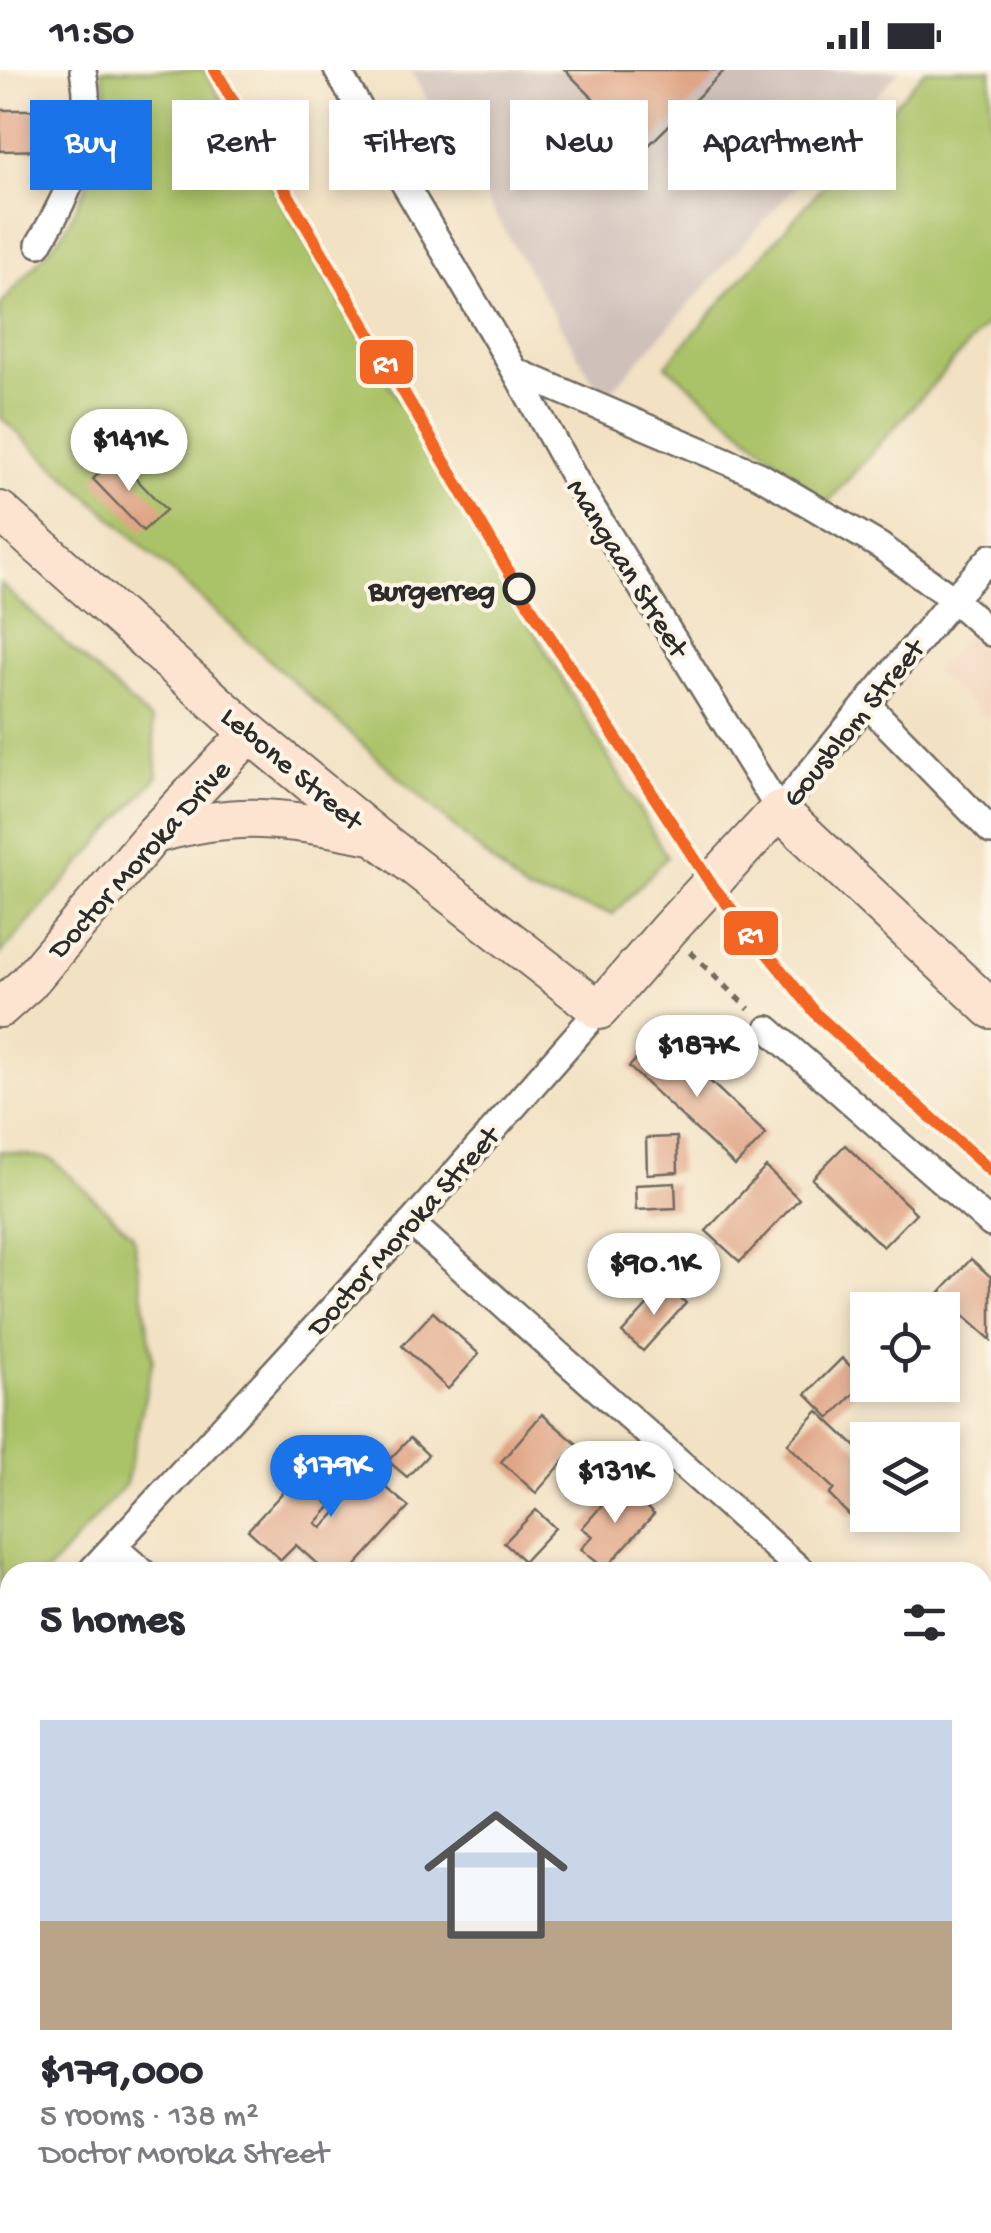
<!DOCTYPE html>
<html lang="en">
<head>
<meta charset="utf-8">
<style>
  :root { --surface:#fff; --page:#f7f7f7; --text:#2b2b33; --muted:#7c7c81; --accent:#1a73e8 }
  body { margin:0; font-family:"Gochi Hand",sans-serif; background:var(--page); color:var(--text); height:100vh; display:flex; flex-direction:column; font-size:38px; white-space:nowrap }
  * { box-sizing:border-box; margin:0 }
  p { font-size:32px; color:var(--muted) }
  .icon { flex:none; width:55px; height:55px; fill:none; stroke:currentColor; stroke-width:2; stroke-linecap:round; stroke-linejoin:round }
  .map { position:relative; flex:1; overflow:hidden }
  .drawer { position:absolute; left:0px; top:1492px; width:992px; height:672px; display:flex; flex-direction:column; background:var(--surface); border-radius:30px 30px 0 0; box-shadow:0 5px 15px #0003 }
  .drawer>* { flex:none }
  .guide { position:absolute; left:30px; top:30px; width:932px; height:90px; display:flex; gap:20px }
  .controls { position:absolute; left:850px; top:1222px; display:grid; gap:20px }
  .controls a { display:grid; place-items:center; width:110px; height:110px; border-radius:0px; background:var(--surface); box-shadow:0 5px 15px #0003; font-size:50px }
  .price { position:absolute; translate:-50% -85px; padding:0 22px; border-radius:35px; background:#fff; color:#222; font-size:32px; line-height:65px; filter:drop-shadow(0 2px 5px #0008) }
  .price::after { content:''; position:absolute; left:50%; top:60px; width:30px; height:22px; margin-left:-15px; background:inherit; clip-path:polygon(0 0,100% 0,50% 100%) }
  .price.selected { background:var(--accent); color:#fff }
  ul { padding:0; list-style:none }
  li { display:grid; align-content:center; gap:20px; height:530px; padding:0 40px }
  li span { display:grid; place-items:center; height:310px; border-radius:0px; color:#555 }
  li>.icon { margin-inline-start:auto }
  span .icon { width:180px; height:180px; fill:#fffc; stroke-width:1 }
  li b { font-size:42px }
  h2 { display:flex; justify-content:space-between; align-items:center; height:120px; padding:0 40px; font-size:42px }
  .chip { padding:0 35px; border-radius:0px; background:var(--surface); box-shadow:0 5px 15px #0003; font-size:35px; line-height:90px }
  .chip.selected { background:var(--accent); color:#fff }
  .status { display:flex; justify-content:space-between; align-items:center; height:70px; padding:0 50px; background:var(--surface); direction:ltr }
  .status svg { height:28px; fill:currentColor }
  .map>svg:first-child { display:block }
</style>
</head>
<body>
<div class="status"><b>11:50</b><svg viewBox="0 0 49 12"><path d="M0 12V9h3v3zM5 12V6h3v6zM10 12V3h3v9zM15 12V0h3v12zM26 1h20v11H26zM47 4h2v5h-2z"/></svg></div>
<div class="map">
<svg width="991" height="2163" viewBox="0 0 991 2163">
  <rect width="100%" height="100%" fill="#fcf5e5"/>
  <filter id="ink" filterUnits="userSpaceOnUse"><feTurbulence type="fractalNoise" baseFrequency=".01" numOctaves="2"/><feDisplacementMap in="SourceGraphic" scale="20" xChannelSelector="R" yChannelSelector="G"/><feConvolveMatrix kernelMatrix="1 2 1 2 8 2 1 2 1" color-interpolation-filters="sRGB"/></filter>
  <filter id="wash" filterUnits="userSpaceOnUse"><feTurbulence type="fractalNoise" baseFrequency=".0048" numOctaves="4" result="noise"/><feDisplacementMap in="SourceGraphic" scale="40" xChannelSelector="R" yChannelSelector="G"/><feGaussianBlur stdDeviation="2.25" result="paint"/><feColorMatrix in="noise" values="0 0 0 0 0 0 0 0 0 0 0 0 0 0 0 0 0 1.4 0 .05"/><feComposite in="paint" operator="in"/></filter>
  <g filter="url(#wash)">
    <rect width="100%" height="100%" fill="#f2e1c3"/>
    <path fill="#f2d4be" d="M991 539V652L934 601Z"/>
    <path fill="#cfc0ba" d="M410 0H900L604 329Z"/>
    <g fill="#aac267" stroke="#6a7649" stroke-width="2.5">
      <path d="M101 0H204L667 787 613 844 526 822 0 347V236L63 163 96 96 106 19Z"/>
      <path d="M925 0H991V249L827 433 666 295Z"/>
      <path d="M0 514 152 651 158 706 0 885Z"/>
      <path d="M0 1081 52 1089 133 1165 153 1289 126 1414 47 1502H10V1544L0 1555Z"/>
    </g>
    <g id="blocks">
      <g fill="#e0a586">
        <path d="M565 0H725L644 80Z"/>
        <path d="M0 40H52V80L0 81Z"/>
        <path d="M115 387 166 440 143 461 93 409Z"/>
        <path d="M660 964 766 1064 735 1096 629 997Z"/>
        <path d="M677 1067 678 1102 647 1104 646 1068Z"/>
        <path d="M845 1075 916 1143 883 1177 812 1109Z"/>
        <path d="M766 1097 799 1129 740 1192 706 1161Z"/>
        <path d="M675 1113 676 1138 636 1140 635 1115Z"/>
        <path d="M971 1189 991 1207V1270L939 1224Z"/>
        <path d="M666 1215 686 1233 643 1281 622 1263Z"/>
        <path d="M433 1242 479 1284 448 1319 402 1276Z"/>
        <path d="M842 1288 866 1311 830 1348 806 1324Z"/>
        <path d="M818 1341 868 1388V1430L851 1447 829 1425 834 1419 787 1374Z"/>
        <path d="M542 1344 578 1375 536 1423 501 1392Z"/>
        <path d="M410 1368 428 1385 407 1407 388 1391Z"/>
        <path d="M361 1383 382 1403 376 1409 409 1437 350 1502H326L296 1475 281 1490 248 1460 298 1406 331 1436 316 1453 322 1458 356 1421 340 1406Z"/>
        <path d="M620 1415 654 1444 605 1499 581 1479 593 1466 582 1458Z"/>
        <path d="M536 1440 555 1458 524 1491 504 1473Z"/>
        <path d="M982 1748 991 1764V1805L982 1810Z"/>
        <path d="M406 2155H449L456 2158 454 2163H403Z"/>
        <path d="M642 2155H701L699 2163H641Z"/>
      </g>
    </g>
  </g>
  <g filter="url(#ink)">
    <use href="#blocks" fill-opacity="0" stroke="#716b60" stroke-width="2.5"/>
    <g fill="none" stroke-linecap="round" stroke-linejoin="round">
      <g stroke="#716b60" stroke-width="30">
        <g id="street">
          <path d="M337 0 515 301 578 415 779 740 953 529 991 487"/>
          <path d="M39 174C73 116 96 68 83 0"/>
          <path d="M515 301 759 405 880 476 953 529 991 563"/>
          <path d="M867 634 991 761"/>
          <path d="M768 959 991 1154"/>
          <path d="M411 1153 803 1502"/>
          <path d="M114 1477 143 1502"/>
          <path d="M90 1502 411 1153 599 940"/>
          <path d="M0 1598 10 1587"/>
          <path d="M982 1662 991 1670"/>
          <path d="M871 2155 880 2163"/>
        </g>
      </g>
      <g stroke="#716b60" stroke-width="42">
        <g id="secondary">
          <path d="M0 441 250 663 374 765 599 940 668 860 779 740 991 939"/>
          <path d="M155 764C242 739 286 749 372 765"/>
          <path d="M0 938 28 913 153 765 250 663"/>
        </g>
      </g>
      <path stroke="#716b60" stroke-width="6" stroke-dasharray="8 8" stroke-linecap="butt" d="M690 882 749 939"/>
      <use href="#street" stroke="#fff" stroke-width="25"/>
      <use href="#secondary" stroke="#fde4d0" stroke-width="38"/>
      <g stroke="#fcf5e5" stroke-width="20">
        <path id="rail-1" d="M215 0 519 519 711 814 818 946 991 1101"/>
      </g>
      <use href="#rail-1" stroke="#f26522" stroke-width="12"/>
    </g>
  </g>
  <circle fill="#fcf5e5" stroke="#2b2b2b" stroke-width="5" cx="519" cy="519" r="14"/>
  <g text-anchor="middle" stroke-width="8" stroke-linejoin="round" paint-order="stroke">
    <g font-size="30" fill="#2b2b2b" stroke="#fcf5e5">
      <text transform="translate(629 497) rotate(58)" y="10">Mangaan Street</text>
      <text transform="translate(852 652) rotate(-51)" y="10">Gousblom Street</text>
      <text transform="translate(293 697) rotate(40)" y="10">Lebone Street</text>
      <text transform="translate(138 788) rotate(-48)" y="10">Doctor Moroka Drive</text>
      <text transform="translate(402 1160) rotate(-48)" y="10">Doctor Moroka Street</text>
    </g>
    <g font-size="30" font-weight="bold" fill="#2b2b2b" stroke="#fcf5e5" text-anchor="end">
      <text x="495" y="529">Burgerreg</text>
    </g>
  </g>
  <g stroke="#fcf5e5" stroke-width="4">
    <rect x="358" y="268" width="57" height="48" rx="10" fill="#f26522"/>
    <rect x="722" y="839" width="58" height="48" rx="10" fill="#f26522"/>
  </g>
  <g font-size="28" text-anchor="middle" font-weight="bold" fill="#fff">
    <text x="386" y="302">R1</text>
    <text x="751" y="873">R1</text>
  </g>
</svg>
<div class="controls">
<a><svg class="icon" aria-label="locate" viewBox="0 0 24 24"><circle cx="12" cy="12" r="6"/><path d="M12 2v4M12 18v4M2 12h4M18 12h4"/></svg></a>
<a><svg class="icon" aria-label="layers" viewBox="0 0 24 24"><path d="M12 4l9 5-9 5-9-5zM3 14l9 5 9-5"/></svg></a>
</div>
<b class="price" style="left:129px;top:424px">$141K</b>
<b class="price" style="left:697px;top:1030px">$187K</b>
<b class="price" style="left:654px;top:1248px">$90.1K</b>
<b class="price selected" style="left:331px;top:1450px">$179K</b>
<b class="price" style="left:615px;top:1456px">$131K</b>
<div class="guide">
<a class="chip selected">Buy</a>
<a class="chip">Rent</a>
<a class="chip">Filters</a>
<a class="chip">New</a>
<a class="chip">Apartment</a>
</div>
<section class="drawer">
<h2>5 homes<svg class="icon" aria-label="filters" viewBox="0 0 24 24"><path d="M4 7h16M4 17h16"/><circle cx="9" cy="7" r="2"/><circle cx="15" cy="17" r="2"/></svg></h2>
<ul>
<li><span style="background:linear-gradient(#c9d6e8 65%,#b9a48a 0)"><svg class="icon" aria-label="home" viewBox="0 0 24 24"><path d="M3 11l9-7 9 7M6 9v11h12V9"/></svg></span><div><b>$179,000</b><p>5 rooms · 138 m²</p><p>Doctor Moroka Street</p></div></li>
</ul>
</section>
</div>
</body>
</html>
